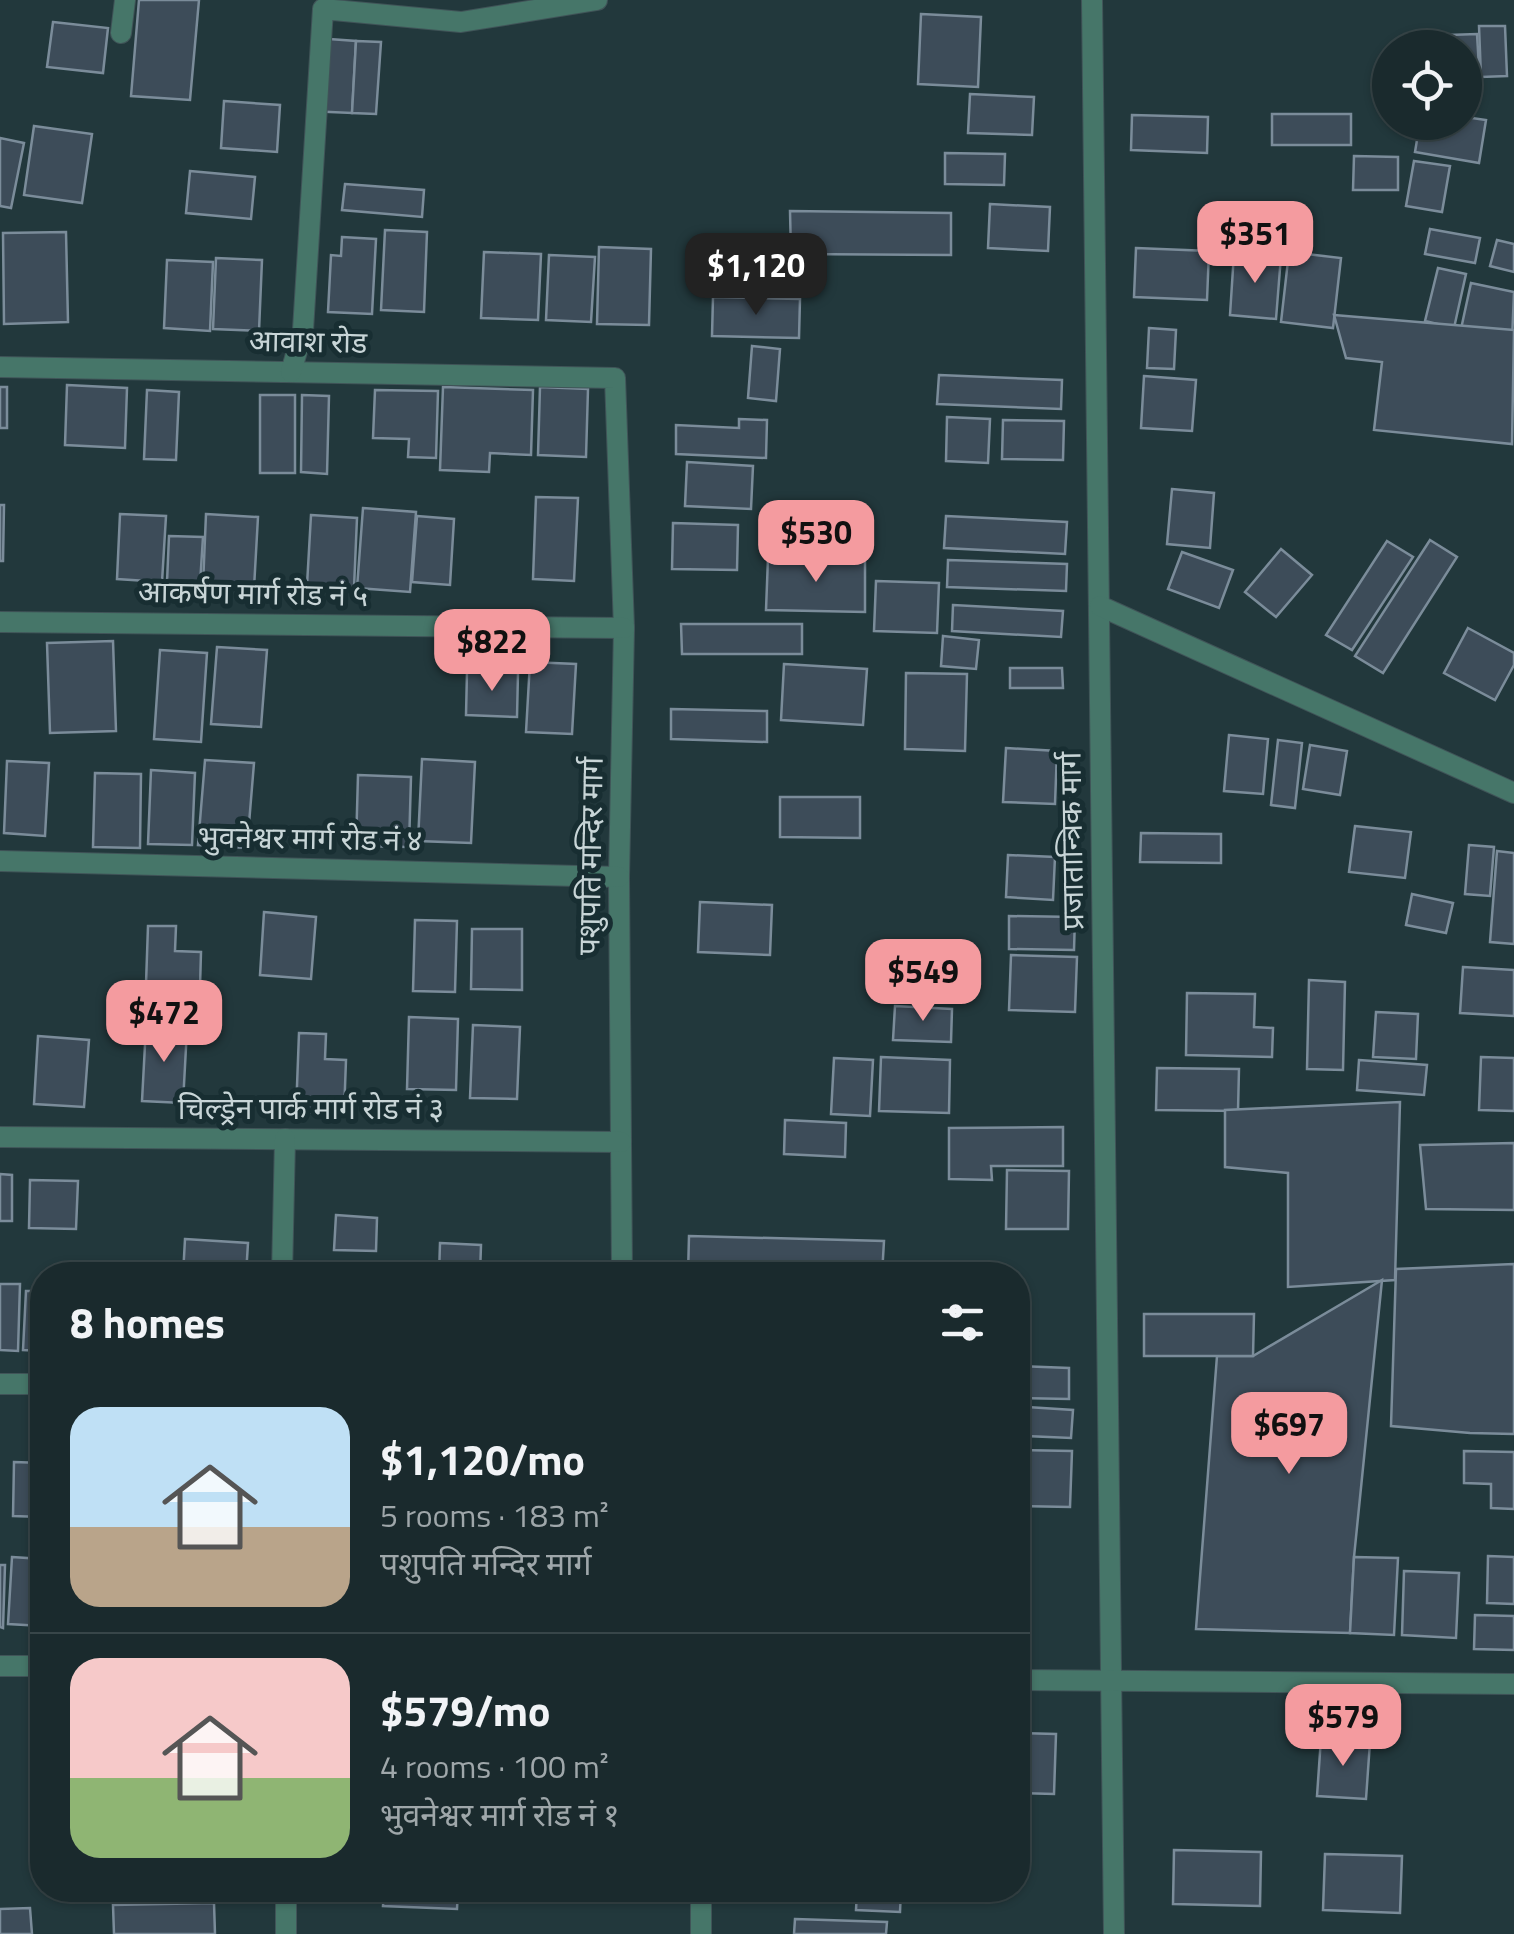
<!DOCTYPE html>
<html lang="en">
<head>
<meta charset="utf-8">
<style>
  :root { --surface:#1a2a2d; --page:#233235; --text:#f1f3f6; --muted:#9fa7aa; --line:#384649; --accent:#f49b9f }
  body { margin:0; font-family:"Titillium Web","Noto Sans Devanagari",sans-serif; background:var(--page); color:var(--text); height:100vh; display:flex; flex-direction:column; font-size:38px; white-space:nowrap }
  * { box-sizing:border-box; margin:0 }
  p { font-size:32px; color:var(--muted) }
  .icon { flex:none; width:55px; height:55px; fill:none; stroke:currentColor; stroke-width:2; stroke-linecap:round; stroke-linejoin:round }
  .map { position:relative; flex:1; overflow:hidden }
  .drawer { position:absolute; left:30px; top:1262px; width:1000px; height:640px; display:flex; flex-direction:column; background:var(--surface); border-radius:40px; box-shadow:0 2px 8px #0004,0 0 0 2px var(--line) }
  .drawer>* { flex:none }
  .tools { position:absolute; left:1372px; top:30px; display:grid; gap:20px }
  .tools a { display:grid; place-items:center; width:110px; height:110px; border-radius:50%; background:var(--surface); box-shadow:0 2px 8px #0004,0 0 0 2px var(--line); font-size:50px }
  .price { position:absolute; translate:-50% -85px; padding:0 22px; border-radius:20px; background:var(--accent); color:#111; font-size:32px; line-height:65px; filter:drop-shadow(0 2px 5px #0008) }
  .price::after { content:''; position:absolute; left:50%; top:60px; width:30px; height:22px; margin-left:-15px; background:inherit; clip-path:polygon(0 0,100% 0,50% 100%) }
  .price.active { background:#222; color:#fff }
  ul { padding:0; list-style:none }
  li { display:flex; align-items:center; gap:30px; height:250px; padding:0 40px }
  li+li { border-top:2px solid var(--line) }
  li span { display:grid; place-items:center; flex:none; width:280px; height:200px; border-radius:30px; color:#555 }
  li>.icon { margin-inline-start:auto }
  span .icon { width:120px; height:120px; fill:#fffc; stroke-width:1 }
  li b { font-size:42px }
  h2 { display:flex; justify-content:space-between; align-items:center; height:120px; padding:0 40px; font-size:42px }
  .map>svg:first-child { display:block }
</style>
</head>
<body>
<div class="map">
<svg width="1514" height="1934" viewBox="0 0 1514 1934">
  <rect width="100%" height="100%" fill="#22383c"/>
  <g fill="#3d4c59" stroke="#7b8c9a" stroke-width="2.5">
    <path d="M139 0H199L190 100 131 96Z"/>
    <path d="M921 14 981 17 978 87 918 84Z"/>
    <path d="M53 22 108 28 103 73 47 67Z"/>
    <path d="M1479 26H1505L1507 76 1481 77Z"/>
    <path d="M1477 34 1480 85 1465 86V48H1450L1449 35Z"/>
    <path d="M329 39 356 41 352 113 308 111Z"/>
    <path d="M356 41 381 42 376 114 352 113Z"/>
    <path d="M970 94 1034 97 1032 135 968 133Z"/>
    <path d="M224 101 280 105 277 152 221 148Z"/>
    <rect x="1272" y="114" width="79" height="31"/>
    <path d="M1132 115 1208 117 1207 153 1131 150Z"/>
    <path d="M1465 117 1486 120 1479 163 1415 152 1420 122H1465Z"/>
    <path d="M34 126 92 134 82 203 24 195Z"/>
    <path d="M0 138 24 143 11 208 0 206Z"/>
    <path d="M945 153 1005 154 1004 185 945 184Z"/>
    <path d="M1354 156 1398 157V190H1353Z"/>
    <path d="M1414 161 1450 166 1442 212 1406 206Z"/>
    <path d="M190 171 255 177 251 219 186 213Z"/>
    <path d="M345 184 424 190 422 217 342 210Z"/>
    <path d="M990 204 1050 207 1048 251 988 248Z"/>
    <path d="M790 211 951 213V255L791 254Z"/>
    <path d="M1430 229 1480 238 1475 263 1425 254Z"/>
    <path d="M385 230 427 232 424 312 381 310Z"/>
    <path d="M66 232 68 322 4 324 3 233Z"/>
    <path d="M342 237 376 239 372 314 328 312 331 255 341 256Z"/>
    <path d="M1497 240 1514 244V272L1490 266Z"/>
    <path d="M599 247 651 249 649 325 597 324Z"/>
    <path d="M1136 248 1209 251 1207 300 1134 297Z"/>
    <path d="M484 252 541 254 538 320 481 318Z"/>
    <path d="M1289 252 1341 258 1333 328 1281 322Z"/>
    <path d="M1234 253 1281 256 1276 319 1230 315Z"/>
    <path d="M549 255 595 257 591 322 546 320Z"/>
    <path d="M216 258 262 260 259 331 213 329Z"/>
    <path d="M167 260 213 262 210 331 164 328Z"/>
    <path d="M1438 268 1466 274 1454 328 1425 321Z"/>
    <path d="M1471 283 1514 292 1512 341 1461 329Z"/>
    <path d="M713 297 800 299 799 338 712 336Z"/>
    <path d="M1334 315 1514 330 1512 444 1374 430 1382 362 1346 358Z"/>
    <path d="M1149 328 1176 330 1174 369 1147 368Z"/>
    <path d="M752 346 780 349 776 401 748 398Z"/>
    <path d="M939 375 1062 380 1061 409 937 404Z"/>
    <path d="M1144 376 1196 380 1192 431 1141 428Z"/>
    <path d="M67 385 127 388 125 448 65 445Z"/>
    <rect x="0" y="387" width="7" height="41"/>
    <path d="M443 387 533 390 531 455 490 453 489 472 440 470Z"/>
    <path d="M540 387 588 389 586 457 538 455Z"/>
    <path d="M147 390 179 392 176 460 144 459Z"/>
    <path d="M375 390 438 391 436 458 408 457 409 439 373 438Z"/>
    <rect x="260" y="395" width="35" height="78"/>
    <path d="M302 395 329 396 327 474 301 472Z"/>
    <path d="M947 417 990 419 988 463 946 461Z"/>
    <path d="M739 419 767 420 766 458 676 454V425L739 428Z"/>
    <path d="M1003 420 1064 421 1063 460 1002 459Z"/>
    <path d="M687 462 753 466 751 509 685 506Z"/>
    <path d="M1172 489 1214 493 1210 548 1167 544Z"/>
    <path d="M536 497 578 498 574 581 533 579Z"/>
    <path d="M0 505H4L3 561H0Z"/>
    <path d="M363 508 416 512 410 592 357 588Z"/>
    <path d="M120 514 166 516 162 582 117 579Z"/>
    <path d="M206 514 258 517 254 588 203 585Z"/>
    <path d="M311 515 357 518 354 588 307 585Z"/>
    <path d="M417 516 454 519 450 585 412 582Z"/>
    <path d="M946 516 1067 522 1065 554 944 548Z"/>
    <path d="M673 523 738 525 737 570 672 569Z"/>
    <path d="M169 536 203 537 200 584 167 582Z"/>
    <path d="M1430 540 1457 557 1383 673 1355 656Z"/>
    <path d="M1387 541 1413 557 1352 650 1326 635Z"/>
    <path d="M1281 549 1312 575 1276 617 1245 592Z"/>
    <path d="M1182 552 1233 570 1219 608 1168 589Z"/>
    <path d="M768 558 865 560V612L766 610Z"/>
    <path d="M948 560 1067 564 1066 591 947 587Z"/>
    <path d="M876 581 939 583 937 633 874 631Z"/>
    <path d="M953 605 1063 611 1061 637 952 631Z"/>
    <path d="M681 624H802V654H682Z"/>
    <path d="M1468 628 1514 653V665L1495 700 1444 673Z"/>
    <path d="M943 636 979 640 976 669 941 666Z"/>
    <path d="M113 641 116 731 50 733 47 643Z"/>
    <path d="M217 647 267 650 261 727 211 724Z"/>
    <path d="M160 650 207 653 201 742 154 739Z"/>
    <path d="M530 662 576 664 572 734 526 732Z"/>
    <path d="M784 664 867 669 863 725 781 720Z"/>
    <path d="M1010 668H1062L1063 688H1010Z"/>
    <path d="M467 672 518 673 517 717 466 715Z"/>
    <path d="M906 673 967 674 965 751 905 749Z"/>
    <path d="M671 709 767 711V742L671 739Z"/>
    <path d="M1229 735 1268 739 1263 794 1224 791Z"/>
    <path d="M1278 740 1302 743 1295 808 1271 805Z"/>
    <path d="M1310 745 1347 751 1340 795 1303 789Z"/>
    <path d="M1006 748 1057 751 1055 804 1003 802Z"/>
    <path d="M422 759 475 762 471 843 418 841Z"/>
    <path d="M205 760 254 763 247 848 198 845Z"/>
    <path d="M7 761 49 763 45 836 4 833Z"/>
    <path d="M151 770 195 773 192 845 148 844Z"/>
    <path d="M95 773 141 774 140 848 93 847Z"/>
    <path d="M358 775 411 777 409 847 356 846Z"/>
    <path d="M780 797H860V838L780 837Z"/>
    <path d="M1355 826 1411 832 1405 878 1349 872Z"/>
    <path d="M1141 833 1221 834V863L1140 862Z"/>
    <path d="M1469 845 1494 847 1490 896 1465 894Z"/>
    <path d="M1497 851 1514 853V944L1490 942Z"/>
    <path d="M1008 855 1055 857 1053 900 1006 897Z"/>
    <path d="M1412 894 1453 903 1446 933 1406 925Z"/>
    <path d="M700 902 772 905 770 955 698 952Z"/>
    <path d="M264 912 316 917 311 979 260 975Z"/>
    <path d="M1009 916 1075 917 1074 950 1009 949Z"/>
    <path d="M415 920 457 921 455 992 413 991Z"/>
    <path d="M148 926H176L175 951 201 952 200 987 146 984Z"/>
    <path d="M472 929H522V990L471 989Z"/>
    <path d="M1011 955 1077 957 1075 1012 1009 1010Z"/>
    <path d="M1463 967 1514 970V1016L1460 1013Z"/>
    <path d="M1309 980 1345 982 1343 1070 1307 1069Z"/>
    <path d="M1187 993 1255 994 1254 1027 1273 1028 1272 1057 1186 1055Z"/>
    <path d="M895 1006 952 1009 951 1042 893 1040Z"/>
    <path d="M1376 1012 1418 1014 1416 1059 1373 1057Z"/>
    <path d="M409 1017 458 1019 456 1090 407 1089Z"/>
    <path d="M473 1025 520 1027 517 1099 470 1098Z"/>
    <path d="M146 1026 187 1029 183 1103 142 1101Z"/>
    <path d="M299 1033 326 1034 325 1059 346 1060 344 1114 296 1112Z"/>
    <path d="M38 1036 89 1040 84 1107 34 1104Z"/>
    <path d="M881 1057 950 1060 949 1113 879 1111Z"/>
    <path d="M1481 1057 1514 1058V1111L1479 1110Z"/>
    <path d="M834 1058 873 1060 870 1116 831 1114Z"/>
    <path d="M1359 1060 1427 1065 1424 1095 1357 1090Z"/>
    <path d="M1157 1068 1239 1069 1238 1111 1156 1110Z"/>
    <path d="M1400 1102 1395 1280 1288 1287V1173L1225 1167V1110Z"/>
    <path d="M785 1120 846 1123 845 1157 784 1154Z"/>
    <path d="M1063 1127V1166H991L992 1180 949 1179V1128Z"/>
    <path d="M1514 1143V1210L1426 1209 1420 1145Z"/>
    <path d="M1007 1170 1069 1171 1068 1229H1006Z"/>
    <path d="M0 1174 12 1175V1221H0Z"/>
    <path d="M30 1180 78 1181 76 1229 29 1228Z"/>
    <path d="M336 1215 377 1218 376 1251 334 1250Z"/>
    <path d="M689 1236 884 1241 882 1275H688Z"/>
    <path d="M185 1239 248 1243 246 1275H183Z"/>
    <path d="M440 1243 481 1245 480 1275H439Z"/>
    <path d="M1514 1264V1434L1470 1433 1391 1426 1396 1269Z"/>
    <path d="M1382 1280 1354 1557 1350 1633 1196 1629 1217 1356H1253Z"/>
    <path d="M0 1284H20L18 1351 0 1350Z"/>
    <path d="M26 1291H42V1351L23 1350Z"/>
    <path d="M1144 1314H1254L1253 1356H1144Z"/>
    <path d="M1018 1366 1069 1368V1399L1018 1398Z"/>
    <path d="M1027 1407 1073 1410 1071 1438 1026 1436Z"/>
    <path d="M1018 1450 1072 1451 1070 1507 1018 1506Z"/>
    <path d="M1464 1451 1514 1452V1509L1491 1508V1484L1464 1483Z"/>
    <path d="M14 1462 42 1463V1517L13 1516Z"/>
    <path d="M1488 1556 1514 1557V1604L1487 1603Z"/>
    <path d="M12 1557 42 1559V1626L8 1624Z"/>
    <path d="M1354 1557 1398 1558 1394 1635 1350 1633Z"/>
    <path d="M0 1565H5L3 1628 0 1627Z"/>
    <path d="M1404 1571 1459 1573 1456 1638 1402 1635Z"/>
    <path d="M1475 1615 1514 1616V1650L1474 1649Z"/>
    <path d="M1018 1733 1056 1734 1054 1794 1018 1793Z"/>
    <path d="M1321 1738 1370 1742 1366 1799 1317 1796Z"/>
    <path d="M1174 1850 1261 1852 1260 1906 1173 1904Z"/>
    <path d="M1325 1854 1402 1856 1400 1913 1323 1910Z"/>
    <path d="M384 1890H458L457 1909 383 1906Z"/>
    <path d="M757 1890H785V1900L757 1899Z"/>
    <path d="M857 1890H901L900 1912 856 1910Z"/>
    <path d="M214 1903 215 1934H114L113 1905Z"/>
    <path d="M30 1908 32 1934H0V1909Z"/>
    <path d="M795 1919 887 1922 886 1934H794Z"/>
  </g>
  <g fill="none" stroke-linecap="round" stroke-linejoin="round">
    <g stroke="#405458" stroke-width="22">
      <g id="minor">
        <path d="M1092 0 1114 1934"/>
        <path d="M121 33 125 0"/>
        <path d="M0 367 615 378 624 628 619 877 622 1275"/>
        <path d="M291 372 303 330 323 9 461 22 597 0"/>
        <path d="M1100 606 1514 793"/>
        <path d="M0 622 624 628"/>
        <path d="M0 861 619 877"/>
        <path d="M0 1137 621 1142"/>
        <path d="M282 1275 285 1139"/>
        <path d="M0 1384H42"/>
        <path d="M0 1666H42"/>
        <path d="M1018 1680 1514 1684"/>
        <path d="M286 1890V1934"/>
        <path d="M701 1890V1934"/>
      </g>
    </g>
    <use href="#minor" stroke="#467669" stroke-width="20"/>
  </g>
  <g text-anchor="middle" stroke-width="10" stroke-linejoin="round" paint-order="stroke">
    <g font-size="30" fill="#c8d5d7" stroke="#182e32">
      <text transform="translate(308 342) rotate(1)" y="10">आवाश रोड</text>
      <text transform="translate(253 594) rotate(1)" y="10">आकर्षण मार्ग रोड नं ५</text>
      <text transform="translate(310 839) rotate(1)" y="10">भुवनेश्वर मार्ग रोड नं ४</text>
      <text transform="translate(1072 841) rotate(-91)" y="10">प्रजातान्त्रिक मार्ग</text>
      <text transform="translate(591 856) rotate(-89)" y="10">पशुपति मन्दिर मार्ग</text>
      <text x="311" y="1119">चिल्ड्रेन पार्क मार्ग रोड नं ३</text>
    </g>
  </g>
</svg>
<div class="tools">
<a><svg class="icon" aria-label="locate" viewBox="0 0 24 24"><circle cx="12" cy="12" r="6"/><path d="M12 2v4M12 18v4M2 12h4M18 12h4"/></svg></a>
</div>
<b class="price" style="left:1255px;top:286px">$351</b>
<b class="price active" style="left:756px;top:318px">$1,120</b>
<b class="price" style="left:816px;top:585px">$530</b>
<b class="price" style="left:492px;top:694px">$822</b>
<b class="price" style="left:923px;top:1024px">$549</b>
<b class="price" style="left:164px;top:1065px">$472</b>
<b class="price" style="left:1289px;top:1477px">$697</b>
<b class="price" style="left:1343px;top:1769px">$579</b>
<section class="drawer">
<h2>8 homes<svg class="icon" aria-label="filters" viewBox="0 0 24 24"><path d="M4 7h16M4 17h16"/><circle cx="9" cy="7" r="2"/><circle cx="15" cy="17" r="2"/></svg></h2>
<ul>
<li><span style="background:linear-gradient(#bfe0f5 60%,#b9a48a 0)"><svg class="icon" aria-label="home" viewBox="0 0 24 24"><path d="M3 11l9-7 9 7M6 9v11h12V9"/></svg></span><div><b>$1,120/mo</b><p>5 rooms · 183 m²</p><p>पशुपति मन्दिर मार्ग</p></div></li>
<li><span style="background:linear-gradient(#f6c9c9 60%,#8fb573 0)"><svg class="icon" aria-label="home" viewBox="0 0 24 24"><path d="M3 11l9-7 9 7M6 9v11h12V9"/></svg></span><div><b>$579/mo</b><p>4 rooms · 100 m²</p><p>भुवनेश्वर मार्ग रोड नं १</p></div></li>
</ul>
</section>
</div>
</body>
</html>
